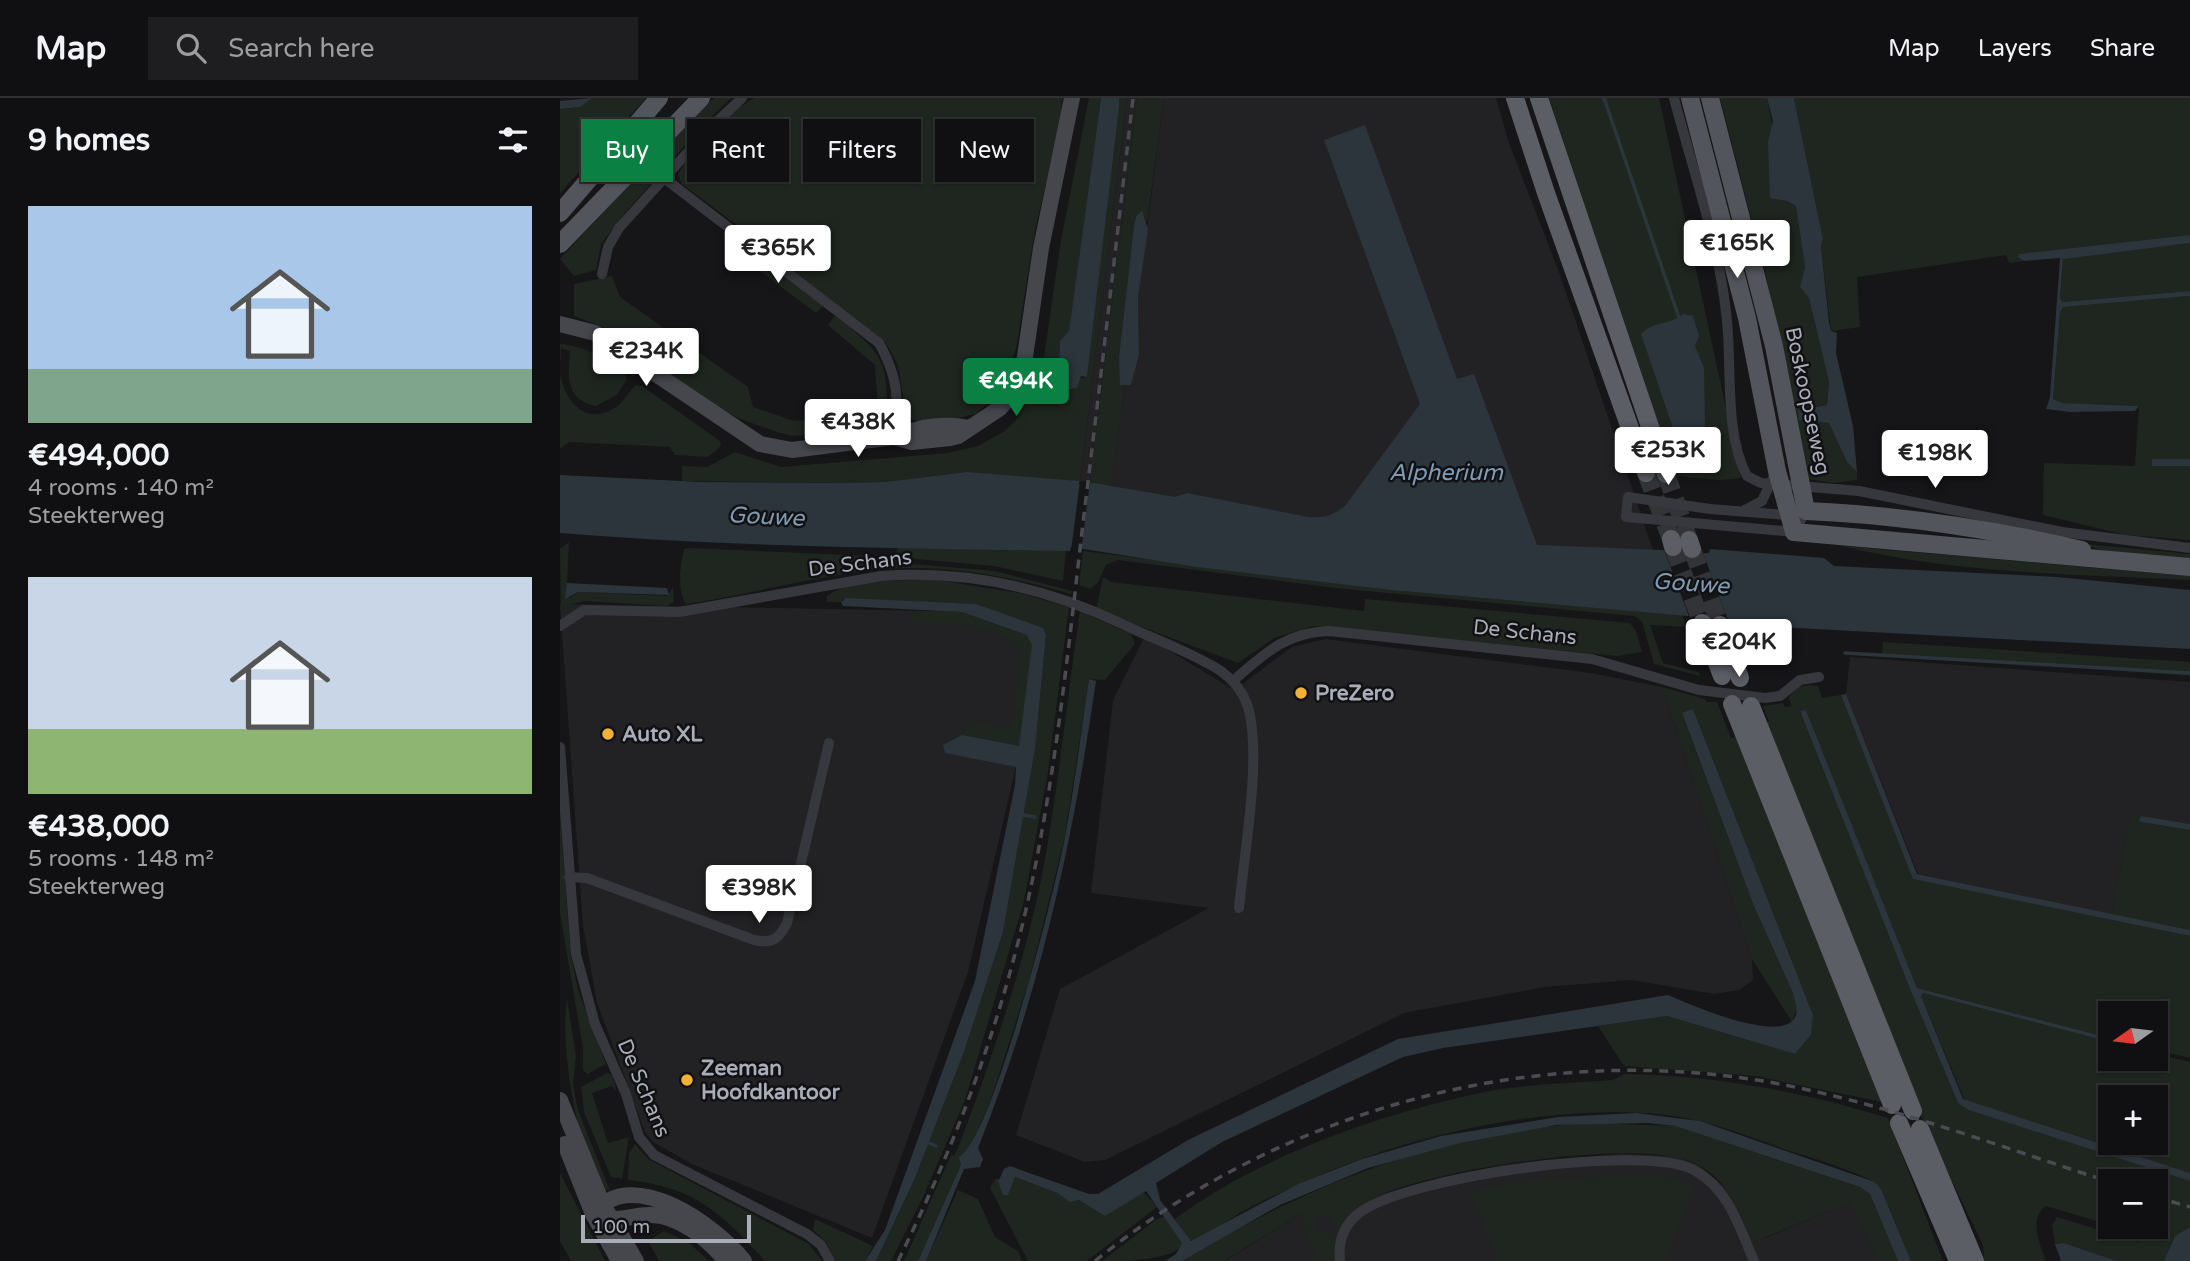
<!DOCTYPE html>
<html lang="en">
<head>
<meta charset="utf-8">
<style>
  :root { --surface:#101012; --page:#1e1e20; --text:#f1f3f6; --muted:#9c9d9f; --line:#303032; --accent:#0b8043 }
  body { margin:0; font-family:"Varela Round",sans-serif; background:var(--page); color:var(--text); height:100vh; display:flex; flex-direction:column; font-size:26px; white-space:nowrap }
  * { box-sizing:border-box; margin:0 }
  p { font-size:23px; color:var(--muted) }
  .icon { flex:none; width:38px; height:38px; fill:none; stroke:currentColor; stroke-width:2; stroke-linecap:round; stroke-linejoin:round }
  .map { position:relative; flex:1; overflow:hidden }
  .side { display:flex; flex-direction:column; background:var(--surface); width:560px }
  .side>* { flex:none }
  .guide { position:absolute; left:21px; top:21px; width:665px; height:63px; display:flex; gap:14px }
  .needle { width:46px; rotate:256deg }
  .controls { position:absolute; left:1538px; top:903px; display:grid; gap:14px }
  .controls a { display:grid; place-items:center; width:70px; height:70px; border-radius:0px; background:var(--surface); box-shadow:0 2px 5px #0004,0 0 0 2px var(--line); font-size:35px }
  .scale { position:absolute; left:21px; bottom:18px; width:170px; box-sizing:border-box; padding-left:7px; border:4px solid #a8adb8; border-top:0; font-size:19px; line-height:24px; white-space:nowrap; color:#a8adb8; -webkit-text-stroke:5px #111113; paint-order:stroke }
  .price { position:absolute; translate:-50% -60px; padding:0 16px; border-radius:7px; background:#fff; color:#222; font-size:23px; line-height:46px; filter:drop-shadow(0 2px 4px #0008) }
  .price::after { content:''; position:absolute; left:50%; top:42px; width:21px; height:16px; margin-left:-10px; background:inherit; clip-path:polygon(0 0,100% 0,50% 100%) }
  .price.selected { background:var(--accent); color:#fff }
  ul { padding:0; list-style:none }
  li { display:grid; align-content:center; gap:14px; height:371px; padding:0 28px }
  li span { display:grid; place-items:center; height:217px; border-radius:0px; color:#555 }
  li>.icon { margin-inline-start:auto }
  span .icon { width:126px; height:126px; fill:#fffc; stroke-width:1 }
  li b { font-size:30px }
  h2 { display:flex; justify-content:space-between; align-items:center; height:84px; padding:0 28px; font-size:30px }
  .pill { padding:0 24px; border-radius:0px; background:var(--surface); box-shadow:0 2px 5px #0004,0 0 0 2px var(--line); font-size:24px; line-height:63px }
  .pill.selected { background:var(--accent); color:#fff }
  header { display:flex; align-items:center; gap:42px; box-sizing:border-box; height:98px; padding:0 35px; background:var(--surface); border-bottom:2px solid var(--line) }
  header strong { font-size:33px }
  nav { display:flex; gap:38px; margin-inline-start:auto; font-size:24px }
  .search { width:490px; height:63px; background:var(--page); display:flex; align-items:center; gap:18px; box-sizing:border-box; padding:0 24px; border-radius:0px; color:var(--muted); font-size:26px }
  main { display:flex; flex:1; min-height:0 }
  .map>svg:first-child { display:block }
</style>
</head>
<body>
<header>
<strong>Map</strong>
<div class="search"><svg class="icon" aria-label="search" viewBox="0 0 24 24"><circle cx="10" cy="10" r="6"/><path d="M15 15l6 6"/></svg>Search here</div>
<nav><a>Map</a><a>Layers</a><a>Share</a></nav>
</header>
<main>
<section class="side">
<h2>9 homes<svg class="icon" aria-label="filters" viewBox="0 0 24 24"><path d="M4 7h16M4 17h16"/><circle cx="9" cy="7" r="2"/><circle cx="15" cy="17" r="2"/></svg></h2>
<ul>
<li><span style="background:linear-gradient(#a9c7e8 75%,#7fa58c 0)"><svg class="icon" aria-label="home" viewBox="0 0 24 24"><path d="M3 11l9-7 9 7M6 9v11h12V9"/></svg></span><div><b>€494,000</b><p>4 rooms · 140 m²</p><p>Steekterweg</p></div></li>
<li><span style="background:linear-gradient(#c9d6e8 70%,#8fb573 0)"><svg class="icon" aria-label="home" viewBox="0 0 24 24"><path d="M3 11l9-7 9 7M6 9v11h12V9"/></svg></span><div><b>€438,000</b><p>5 rooms · 148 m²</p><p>Steekterweg</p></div></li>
</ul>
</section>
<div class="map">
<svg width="1630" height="1163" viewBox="0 0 1630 1163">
  <rect width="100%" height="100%" fill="#161618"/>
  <g fill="#222225">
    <path d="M567 0H577L530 384 520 383Z"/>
    <path d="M604 0H936L949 45 999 174 1096 461 979 454 550 393 565 287H571L579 257 578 199Z"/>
    <path d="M0 506 426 514 480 542 454 677 408 874 312 1140 132 1066 93 1044 85 1034 37 905 23 827Z"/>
    <path d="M585 538 674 592 732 549 765 541 1031 575 1102 589 1192 861 1193 882 1179 892 1154 896 1072 882 985 889 844 915 545 1062 525 1064 456 1037 500 891 649 810 531 795 553 602Z"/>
    <path d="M1290 559 1630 584V726L1571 717 1551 816 1358 776 1286 596Z"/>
    <path d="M1062 1056 1115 1058 1140 1068 1168 1092 1205 1140 1304 1098 1334 1163H665L740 1116 941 1067Z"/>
  </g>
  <g fill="#1e261f" fill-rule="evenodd">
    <path d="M32 0H86L0 95V11L15 10Z"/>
    <path d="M155 0H171L143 27 64 116 41 146 36 172 14 178 0 161 140 10Z"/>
    <path d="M194 0H502L500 26 475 132 456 251 437 298 415 316 367 327 352 321 345 311 338 267 326 245 216 161 219 149 213 140 198 143 122 86 118 77C132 47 166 17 194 0Z"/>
    <path d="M529 0H541L509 234 500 243 498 284 527 279 559 0H567L520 383 530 384 577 0H604L587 125 581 114 576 118 574 129 559 258 561 287H565L551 388 407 374 324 384 279 385 122 383V368L147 369 175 354 221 369 388 355 418 348 445 333 458 320 474 291 484 259 501 142Z"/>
    <path d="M989 0H1099L1181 380 1160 382 1116 378Z"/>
    <path d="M1160 0H1207L1227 103 1236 108 1245 169 1240 189 1249 200 1269 284 1267 307 1238 312 1239 322 1269 325 1287 364 1297 374V382L1273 385 1248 381 1206 177Z"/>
    <path d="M1234 0H1630V137L1460 156 1459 160 1464 163 1449 165 1446 157 1297 179 1300 229 1271 233 1261 148 1263 140Z"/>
    <path d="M1630 145V193L1503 204 1500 202 1503 161 1508 158Z"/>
    <path d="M198 159 263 208 256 215 192 167Z"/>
    <path d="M52 178 60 199 188 289 193 309 234 323 313 317 318 310 315 267 268 227 275 217C319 254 330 259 326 319L313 332 232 338 214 333 178 320 153 307 40 228 14 218V186Z"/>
    <path d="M1630 198V361H1592V368H1630V442L1566 437 1483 417 1484 365 1575 368 1579 308 1503 305 1493 301 1500 214 1503 209Z"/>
    <path d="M0 246C19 247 60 262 67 281L57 297 36 308C5 302 8 278 10 253L1 250 0 269Z"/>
    <path d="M0 275C4 301 24 328 53 311 63 306 68 294 76 287L82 288 160 343 161 348 148 359 115 357 110 349 9 344 0 351Z"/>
    <path d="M9 444 7 485 10 500 18 494 107 498 113 489 114 504 107 508 25 503 1 509 0 451Z"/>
    <path d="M1515 445 1630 456V465L1571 459Z"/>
    <path d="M1282 448 1630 478V482C1514 476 1395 476 1282 448Z"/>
    <path d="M338 449 506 452 503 483 434 468 356 461 337 455Z"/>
    <path d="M131 450 332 459 352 466 435 473 512 493 511 496C456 480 401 469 343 470 275 472 195 496 126 506 117 494 120 466 124 451Z"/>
    <path d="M523 453 830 492 1122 517 1126 529 1090 527 1103 565 1139 574 1140 578 1094 566 1082 523 1074 518 775 490 558 462 546 467 538 485 530 491 519 487Z"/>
    <path d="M543 479 551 484 804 513 805 501 1070 525 1076 533 1082 554 1058 558 753 528 714 540 678 565 536 512Z"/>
    <path d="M377 482 460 495 509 509 488 674 464 803 405 1002 363 1099 331 1163H316L355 1080 404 954 443 834 475 651 486 537 416 506 283 501 281 504H267V498C289 480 348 482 377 482Z"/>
    <path d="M520 513 571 536 575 546 545 582 529 581 505 738 469 883 432 998 410 1052 400 1061 401 1067 358 1163H344L391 1057 394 1058 400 1045C434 954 470 850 486 755 500 675 508 593 520 513Z"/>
    <path d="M350 514H402L467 537 472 547 459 648 403 638 410 623 453 630 461 551C434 524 389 525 352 525Z"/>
    <path d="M1323 544 1630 564V578L1322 556Z"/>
    <path d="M1249 587 1258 588 1262 600 1281 597 1354 781 1630 838V960L1596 952V915H1550V940L1357 890 1246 612 1240 613 1350 891 1398 1005 1630 1083V1129L1615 1138 1604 1163H1557L1504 1145 1495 1146 1492 1127 1497 1119 1579 1144 1580 1137 1555 1129H1596V1083H1550V1127L1486 1108C1468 1120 1480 1147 1486 1163H1424L1423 1147 1368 1034 1205 626 1209 623 1203 608 1223 605 1225 609 1231 608 1229 599 1239 589Z"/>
    <path d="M1102 589 1145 601 1147 604H1157L1171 640 1176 639 1322 1004 1195 978 1064 968 1038 928 1107 918 1235 956 1251 937 1253 917 1133 611 1122 616 1193 806 1233 895 1237 911 1232 924 1192 861Z"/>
    <path d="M1571 716 1581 718 1579 722 1582 724 1630 732V832L1551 816Z"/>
    <path d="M0 721 11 858 18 892 46 966 27 976 23 972V950L0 815Z"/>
    <path d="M1363 895 1550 944V961H1596V956L1630 964V1075L1405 1003 1361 898ZM1550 999H1596V1045H1550Z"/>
    <path d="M7 901 16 958 13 987 18 1012 50 1093 43 1091 33 1080C16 1029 0 952 7 901Z"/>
    <path d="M47 975 52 977 57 994 52 988 32 995 48 1045 69 1039 62 1081 51 1079 24 1014 21 989Z"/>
    <path d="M1064 976C1157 977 1248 995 1328 1020L1383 1163H1351L1321 1091 1315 1084C1288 1071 1259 1062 1230 1053 1187 1038 1144 1020 1098 1016 995 1007 872 1032 777 1070 746 1083 715 1096 685 1112 669 1121 653 1135 636 1142H628L615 1121C699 1058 822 1015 925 994 966 986 1010 985 1053 982Z"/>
    <path d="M1032 1025 1115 1028 1300 1089 1310 1096 1338 1163H1317L1291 1104 1196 1143 1191 1138C1177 1106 1164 1076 1129 1063 1070 1040 855 1073 801 1106 792 1112 784 1120 780 1129L772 1126 768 1118 760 1117 754 1122 755 1132 776 1137 774 1163H757L740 1116 664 1163H622C747 1087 885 1032 1032 1025Z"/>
    <path d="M75 1046 88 1061 249 1146 262 1163H205C162 1115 134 1089 68 1082L69 1055Z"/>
    <path d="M0 1075 45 1163H11L0 1143Z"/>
    <path d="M1092 1076 1123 1082 1134 1090 1106 1163H939L909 1093 964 1083Z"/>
    <path d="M454 1079 497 1095 510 1103 519 1102 545 1117 583 1093 597 1109 527 1163H468L430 1090 435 1081H441L438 1084 443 1097H448Z"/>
    <path d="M398 1092 418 1101 435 1139 458 1153 462 1163H366Z"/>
    <path d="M606 1118 623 1145C614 1163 565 1163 542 1163L597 1121Z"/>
    <path d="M255 1121 313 1148 305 1163H276L266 1144 253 1132Z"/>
    <path d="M104 1133 128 1144 149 1163H99L88 1143Z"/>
  </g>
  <g fill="#2c353c">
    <path d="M32 0 20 9 0 11V3Z"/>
    <path d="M541 0H559V9L527 279 521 278 517 290 504 292 498 284 500 243 509 233Z"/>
    <path d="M1207 0H1234L1263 141 1261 148 1269 225 1271 233 1277 235 1276 255 1293 328 1297 374 1287 364 1269 325 1239 322 1238 312 1267 307 1269 284 1249 200 1240 189 1245 169 1236 108 1227 103 1210 100 1208 44 1213 23Z"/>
    <path d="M805 27 897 281 914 276 977 447 1102 452 1130 457 1149 455 1150 451 1264 460 1274 468 1497 479 1630 492V551L1180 527 1174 522 830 492 637 469 511 449 510 453C340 450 170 449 0 435V377L141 384 279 385 324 384 407 374 519 383V386L534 385 615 399 627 395 748 419C764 420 772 418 785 408L860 306 764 42Z"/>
    <path d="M582 113 588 131 578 199 579 257 571 287H560L559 258 574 128 576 118Z"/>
    <path d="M1630 137V145L1503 161 1500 201 1503 204 1630 193V198L1503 209 1500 214 1493 301 1503 305 1579 308 1575 313 1510 314 1486 311 1490 299 1500 160 1464 163 1459 160V156Z"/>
    <path d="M1123 216 1133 218 1139 238 1135 248 1144 270 1145 328 1149 354 1122 356 1081 236C1093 223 1111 227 1123 216Z"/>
    <rect x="1592" y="361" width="38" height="7"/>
    <path d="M7 485 107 490 109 497 18 494 5 501Z"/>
    <path d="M286 500 416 506 483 530 486 537 475 651 443 834 404 954 355 1080 316 1163H305L325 1132 415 883 455 687 456 669 385 655 383 647 402 637 459 648 472 547 467 537 402 514 283 508 281 504Z"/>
    <path d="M529 581 536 583C513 743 479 899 418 1050L423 1061 420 1069 404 1071 366 1163H358L401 1067 399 1059C432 1043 496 788 505 739 515 687 521 633 529 581Z"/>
    <path d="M1286 596 1357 776 1630 832V838L1353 781 1281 597Z"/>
    <path d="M1133 611 1253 917 1251 937 1235 956 1107 918 883 950 843 959 662 1044 596 1085 600 1102 631 1143 738 1086 802 1061 881 1038 998 1019 1076 1015 1140 1023 1315 1084 1321 1091 1351 1163H1338L1310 1096 1300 1089 1115 1028 1088 1025 996 1027 900 1045 808 1070 720 1107 622 1163H605L616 1156 622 1145 586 1093 545 1118 519 1102 510 1104 497 1095 455 1079 448 1097H443L438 1084 444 1071 450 1068 529 1096H538L628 1042 838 941 1108 897C1129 906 1226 949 1236 917 1238 910 1234 902 1233 895L1193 806 1122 615Z"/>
    <path d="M1246 612 1357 890 1550 940V944L1363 895 1361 898 1403 1001 1630 1075V1083L1409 1012 1398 1005 1350 891 1240 613Z"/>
    <path d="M1581 718 1630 726V732L1581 724 1579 722Z"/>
    <path d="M1630 1129V1163H1604L1615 1138Z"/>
    <path d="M1504 1145 1557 1163H1501L1495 1146Z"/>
  </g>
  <g fill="#161618">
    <path d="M520 383 530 384 521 455 511 453Z"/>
    <path d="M1103 449 1142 452 1169 525 1130 521Z"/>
  </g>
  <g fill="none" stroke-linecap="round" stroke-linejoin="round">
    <g stroke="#2c353c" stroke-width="3.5">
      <path d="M1044 0 1119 220"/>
      <path d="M1285 555 1630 575"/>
      <path d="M463 717 475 719"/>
      <path d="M369 1045 376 1048"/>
    </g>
    <g stroke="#333438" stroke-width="18" stroke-dasharray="18 9" stroke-linecap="butt">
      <path d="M1086 375 1111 441"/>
      <path d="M1106 376 1129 442"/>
      <path d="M1113 449 1142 525"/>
      <path d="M1132 451 1160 527"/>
    </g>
    <g stroke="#37383d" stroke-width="10">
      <path d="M1114 0C1132 69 1158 143 1166 214 1173 264 1163 333 1187 378L1201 385 1299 393 1502 434 1630 450"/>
      <path d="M104 80 319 245C329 263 338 284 336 306 334 318 332 326 334 339"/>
      <path d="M42 176 48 149 59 130 147 33 182 0"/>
      <path d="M336 306 341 316V339"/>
      <path d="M1068 399 1150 411 1227 417 1246 413 1234 434 1066 419Z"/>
      <path d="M1185 412 1202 403 1212 382"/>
      <path d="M0 528 24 512 119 514 321 478C404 472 485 489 560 525 593 541 629 553 661 573 673 582 682 592 687 606 703 654 684 756 679 810"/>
      <path d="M673 583C704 556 726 534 769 533L1032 561 1139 592 1205 600 1220 598 1240 582 1259 579"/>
      <path d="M0 649 16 856 35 926 66 996 79 1039 94 1057 247 1136 261 1147 270 1163"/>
      <path d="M9 779 27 780 194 842C212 846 219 841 227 825L269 645"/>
      <path d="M780 1163C778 1145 783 1128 798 1116 842 1079 1083 1045 1134 1072 1169 1091 1179 1129 1194 1163"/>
    </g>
    <g stroke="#45474d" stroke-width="16">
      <path d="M0 226 35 235 200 346 232 352 334 339 352 344 390 340 398 338 440 310 452 296 463 272 481 150 512 0"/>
      <path d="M341 339C358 327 389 326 409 330"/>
      <path d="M0 1002 42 1105 76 1163"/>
      <path d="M5 1046 33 1116 59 1163"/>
      <path d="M33 1116C72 1066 156 1128 184 1163"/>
      <path d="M45 1120C61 1124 73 1117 88 1117 117 1115 149 1142 166 1163"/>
    </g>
    <g stroke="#53555c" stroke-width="18">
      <path d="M1130 0 1187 220 1217 373 1234 434 1630 469"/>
      <path d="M1150 0 1214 248 1246 413C1339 417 1432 431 1522 452"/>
      <path d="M0 115 99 0"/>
      <path d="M0 146 141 0"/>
    </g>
    <g stroke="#5b5e65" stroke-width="18">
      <path d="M955 0 986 95 1086 375"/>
      <path d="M979 0 1106 376"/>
      <path d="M1111 441 1113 449"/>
      <path d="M1129 442 1132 451"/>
      <path d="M1142 525 1162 578"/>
      <path d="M1160 527 1180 580"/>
      <path d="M1172 606 1332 1007"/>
      <path d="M1191 608 1353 1013"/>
      <path d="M1339 1025 1398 1163"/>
      <path d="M1360 1031 1415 1163"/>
    </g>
    <g stroke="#4a4c52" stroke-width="3.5" stroke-dasharray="9 7" stroke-linecap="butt">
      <path d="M1596 1099 1630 1109"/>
      <path d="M338 1163C392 1054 436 939 464 820 495 688 508 552 524 417 541 278 557 139 573 0"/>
      <path d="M535 1163C722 1012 971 943 1209 984 1325 1005 1438 1048 1550 1084"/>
    </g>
  </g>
  <g fill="#f2b134" stroke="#111113" stroke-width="2.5">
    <circle cx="741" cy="595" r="7"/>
    <circle cx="48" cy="636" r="7"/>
    <circle cx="127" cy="982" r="7"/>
  </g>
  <g text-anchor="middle" stroke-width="5" stroke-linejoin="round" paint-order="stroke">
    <g font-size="21" fill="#a8adb8" stroke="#111113">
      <text transform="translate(1248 303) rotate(78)" y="7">Boskoopseweg</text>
      <text transform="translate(300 465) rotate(-7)" y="7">De Schans</text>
      <text transform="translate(965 534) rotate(6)" y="7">De Schans</text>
      <text transform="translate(84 990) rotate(67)" y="7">De Schans</text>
    </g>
    <g font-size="21" font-weight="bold" fill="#a8adb8" stroke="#111113" text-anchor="start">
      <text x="755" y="602">PreZero</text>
      <text x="62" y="643">Auto XL</text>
      <text x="141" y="977">Zeeman<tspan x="141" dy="24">Hoofdkantoor</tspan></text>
    </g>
    <g font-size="23" font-style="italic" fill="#7f9bb3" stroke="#111113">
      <text x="886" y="382">Alpherium</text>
      <text transform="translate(206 418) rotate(3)" y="8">Gouwe</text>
      <text transform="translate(1131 485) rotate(4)" y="8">Gouwe</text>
    </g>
  </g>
</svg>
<div class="controls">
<a><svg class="needle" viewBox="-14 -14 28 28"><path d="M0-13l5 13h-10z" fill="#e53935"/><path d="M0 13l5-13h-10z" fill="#9c9d9f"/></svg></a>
<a>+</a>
<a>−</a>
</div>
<div class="scale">100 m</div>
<b class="price" style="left:1177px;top:182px">€165K</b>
<b class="price" style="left:218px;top:187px">€365K</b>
<b class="price" style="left:86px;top:290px">€234K</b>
<b class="price selected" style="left:456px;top:320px">€494K</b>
<b class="price" style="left:298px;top:361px">€438K</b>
<b class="price" style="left:1108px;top:389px">€253K</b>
<b class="price" style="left:1375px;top:392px">€198K</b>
<b class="price" style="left:1179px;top:581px">€204K</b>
<b class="price" style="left:199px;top:827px">€398K</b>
<div class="guide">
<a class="pill selected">Buy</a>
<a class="pill">Rent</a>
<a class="pill">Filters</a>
<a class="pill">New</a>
</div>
</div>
</main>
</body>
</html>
